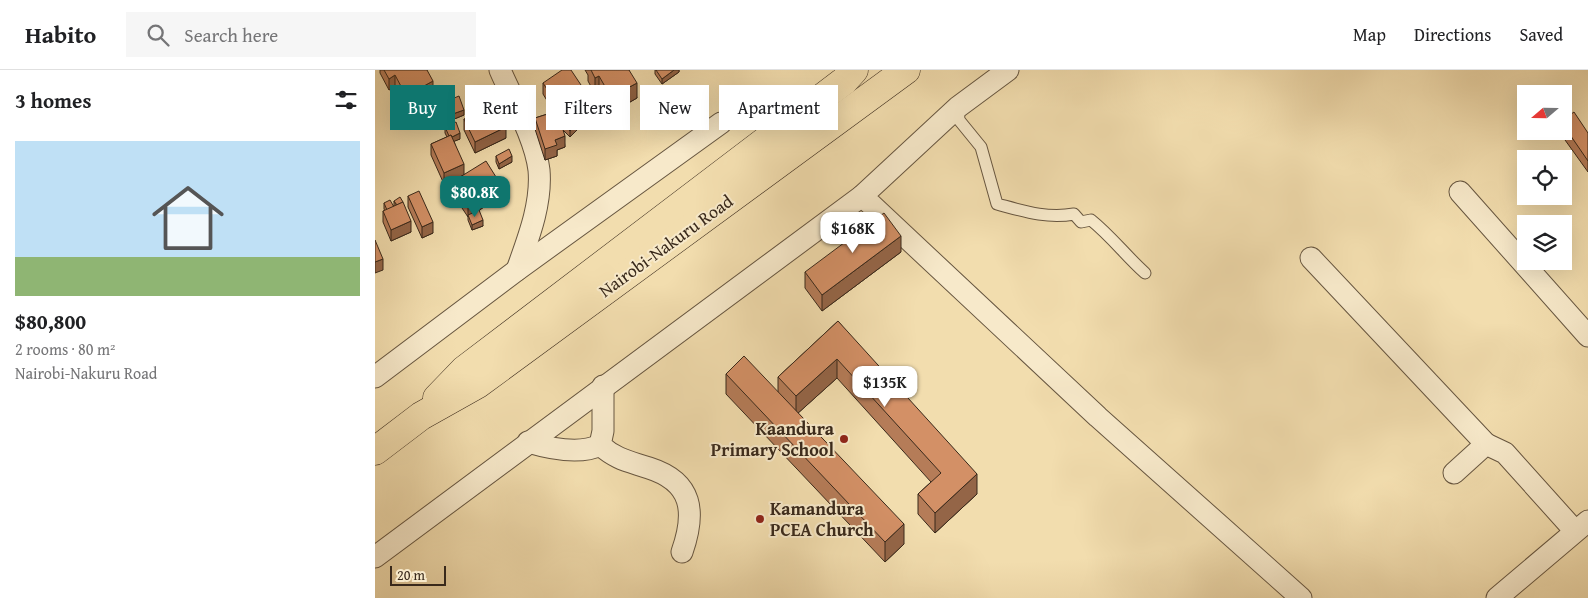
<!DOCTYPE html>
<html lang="en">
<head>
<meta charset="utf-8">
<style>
  :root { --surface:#fff; --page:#f6f6f6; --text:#202124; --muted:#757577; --line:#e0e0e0; --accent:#0f766e }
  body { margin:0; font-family:"Gentium Book Plus",serif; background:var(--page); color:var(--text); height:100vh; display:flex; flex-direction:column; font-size:19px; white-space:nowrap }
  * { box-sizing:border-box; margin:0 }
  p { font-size:16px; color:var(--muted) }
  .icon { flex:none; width:28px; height:28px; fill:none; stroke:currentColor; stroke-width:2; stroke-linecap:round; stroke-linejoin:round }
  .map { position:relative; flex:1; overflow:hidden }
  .drawer { display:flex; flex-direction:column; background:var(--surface); width:375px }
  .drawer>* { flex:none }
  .banner { position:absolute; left:15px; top:15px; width:475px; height:45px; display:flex; gap:10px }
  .needle { width:32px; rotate:250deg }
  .fabs { position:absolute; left:1142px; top:15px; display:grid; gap:10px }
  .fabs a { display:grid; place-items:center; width:55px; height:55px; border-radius:0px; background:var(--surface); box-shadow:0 5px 20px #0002; font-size:25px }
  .scale { position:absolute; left:15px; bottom:12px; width:56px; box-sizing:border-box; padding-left:5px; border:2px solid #39291b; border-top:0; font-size:14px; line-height:18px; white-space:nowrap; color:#39291b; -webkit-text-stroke:4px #f7e9ca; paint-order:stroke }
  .price { position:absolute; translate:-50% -42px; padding:0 11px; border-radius:10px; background:#fff; color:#222; font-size:16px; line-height:32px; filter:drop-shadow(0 1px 2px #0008) }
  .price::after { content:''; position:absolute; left:50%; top:30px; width:15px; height:11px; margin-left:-8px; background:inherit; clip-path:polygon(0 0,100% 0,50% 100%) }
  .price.current { background:var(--accent); color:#fff }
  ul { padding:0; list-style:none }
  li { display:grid; align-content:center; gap:10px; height:265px; padding:0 15px }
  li+li { border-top:1px solid var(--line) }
  li span { display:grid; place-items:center; height:155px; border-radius:0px; color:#555 }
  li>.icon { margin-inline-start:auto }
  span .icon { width:90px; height:90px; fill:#fffc; stroke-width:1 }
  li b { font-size:21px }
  h2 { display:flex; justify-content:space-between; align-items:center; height:60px; padding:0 15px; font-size:21px }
  .tag { padding:0 18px; border-radius:0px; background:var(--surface); box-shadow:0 5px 20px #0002; font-size:18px; line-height:45px }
  .tag.current { background:var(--accent); color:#fff }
  header { display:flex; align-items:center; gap:30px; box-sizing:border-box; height:70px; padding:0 25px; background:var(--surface); border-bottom:1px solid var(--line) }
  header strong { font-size:24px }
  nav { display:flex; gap:28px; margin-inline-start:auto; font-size:18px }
  .search { width:350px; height:45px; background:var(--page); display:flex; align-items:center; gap:12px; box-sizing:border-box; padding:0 18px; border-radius:0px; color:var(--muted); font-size:19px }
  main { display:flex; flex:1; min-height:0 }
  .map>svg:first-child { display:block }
</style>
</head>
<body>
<header>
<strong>Habito</strong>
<div class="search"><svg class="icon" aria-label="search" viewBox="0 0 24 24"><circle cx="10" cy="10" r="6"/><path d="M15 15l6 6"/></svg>Search here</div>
<nav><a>Map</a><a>Directions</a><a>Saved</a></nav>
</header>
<main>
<section class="drawer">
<h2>3 homes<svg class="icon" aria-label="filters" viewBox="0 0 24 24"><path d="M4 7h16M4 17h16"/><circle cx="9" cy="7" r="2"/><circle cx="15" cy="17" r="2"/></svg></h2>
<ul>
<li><span style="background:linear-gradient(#bfe0f5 75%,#8fb573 0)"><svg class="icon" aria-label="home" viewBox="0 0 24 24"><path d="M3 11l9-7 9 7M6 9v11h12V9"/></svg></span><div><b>$80,800</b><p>2 rooms · 80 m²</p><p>Nairobi-Nakuru Road</p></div></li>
</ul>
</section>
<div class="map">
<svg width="1213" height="528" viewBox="0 0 1213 528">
  <rect width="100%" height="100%" fill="#f2ddae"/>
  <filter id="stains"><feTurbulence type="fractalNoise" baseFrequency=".004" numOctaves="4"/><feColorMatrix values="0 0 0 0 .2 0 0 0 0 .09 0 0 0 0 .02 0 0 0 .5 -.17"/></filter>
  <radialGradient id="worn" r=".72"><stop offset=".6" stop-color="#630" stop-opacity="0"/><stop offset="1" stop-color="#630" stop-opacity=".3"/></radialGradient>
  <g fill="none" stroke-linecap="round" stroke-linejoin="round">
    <g stroke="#675640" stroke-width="13">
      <path id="lane" d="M583 37 584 50 606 77 622 134C648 141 672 149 699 144L706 152 716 150C736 166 751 186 770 203"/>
    </g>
    <g stroke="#675640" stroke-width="23">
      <g id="street">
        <path d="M125 0C138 30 160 68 164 100 167 134 153 169 142 200"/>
        <path d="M633 0 583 37 487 126 723 347 926 528"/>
        <path d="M1085 122 1213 266"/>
        <path d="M936 188 1111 374"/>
        <path d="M0 307 142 200 346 53"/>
        <path d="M228 316V361L225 375C242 390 253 391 274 398 318 412 321 442 307 482"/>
        <path d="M153 372C173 378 205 385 225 375"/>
        <path d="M1079 403 1111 374 1130 383 1200 461"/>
        <path d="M0 487 487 126"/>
        <path d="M1122 528 1213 451"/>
      </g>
    </g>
    <g stroke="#39291b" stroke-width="29">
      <g id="highway">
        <path d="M62 328 89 300 469 11 479 0"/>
        <path d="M0 381 46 346 103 314 531 0"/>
      </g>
    </g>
    <use href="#lane" stroke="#f7e9ca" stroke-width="11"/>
    <use href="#street" stroke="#f7e9ca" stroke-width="21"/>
    <use href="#highway" stroke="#f2ddae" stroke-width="28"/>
  </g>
  <g fill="#b57c58" stroke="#39291b">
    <path d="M5 0H52L58 22 38 33 35 27 28 31 20 16 14 20 5 3Z"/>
    <path d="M210 0H254L262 28 236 43 224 22 220 24 213 11V5Z"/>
    <path d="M280 0H304V2L287 14 280 4Z"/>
    <path d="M168 13 210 31 194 42 204 58 195 67 188 60 190 77 182 80V86L170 90 160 59V48L179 42 168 24Z"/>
    <path d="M94 27 113 34 99 41 94 32Z"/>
    <path d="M26 32 36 41 30 45 26 38Z"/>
    <path d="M67 33 89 45 72 52 67 38Z"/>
    <path d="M89 49 131 68 100 83 89 60Z"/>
    <path d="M1189 49 1213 63V102L1185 63V61H1189Z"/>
    <path d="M70 57 85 69 79 71 89 105 126 126 102 141 108 156 97 160 93 150V147L77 123V112L89 105 69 114 56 85V74L72 67 70 63Z"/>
    <path d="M121 86 137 92 124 99 121 92Z"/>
    <path d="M33 126 58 163 47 168 33 137Z"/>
    <path d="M19 131 36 162 16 171 8 152V141H10L9 139V133L19 136Z"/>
    <path d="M526 182 447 241 430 218V202Z"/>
    <path d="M463 251 602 424 560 463 543 444V424L556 412 462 308 423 343 529 474 510 492 351 324V304L403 322V307Z"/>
  </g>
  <g fill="#946547" stroke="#39291b">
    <path d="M299 0H304V2L287 14V9Z"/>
    <path d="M20 5V16L14 20V9Z"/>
    <path d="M224 6V22L220 24V8Z"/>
    <path d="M58 11V22L38 33V22Z"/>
    <path d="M262 13V28L236 43V27Z"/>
    <path d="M35 16V27L28 31V20Z"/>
    <path d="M210 21V31L184 49V38Z"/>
    <path d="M113 29V34L99 41V36Z"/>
    <path d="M36 36V41L30 45V39Z"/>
    <path d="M89 40V45L72 52V46Z"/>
    <path d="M204 52V58L195 67V61Z"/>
    <path d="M131 57V68L100 83V72Z"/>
    <path d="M85 63V69L75 73V68Z"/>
    <path d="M190 66V77L182 80V86L170 90V79L180 70Z"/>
    <path d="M137 86V92L124 99V94Z"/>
    <path d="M89 94V105L69 114V103Z"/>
    <path d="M126 115V126L94 147 93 145V147V136Z"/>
    <path d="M108 150V156L97 160V155Z"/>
    <path d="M36 151V162L16 171V160Z"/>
    <path d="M58 152V163L47 168V157Z"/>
    <path d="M526 166V182L447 241V225Z"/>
    <path d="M8 189V200L0 203V192Z"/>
    <path d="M462 289V308L421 345V326Z"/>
    <path d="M602 404V424L560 463V443Z"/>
    <path d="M529 454V474L510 492V472Z"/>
  </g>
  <g fill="#d39066" stroke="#39291b">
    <path d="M9 0H52L58 11 38 22 35 16 28 20 20 5 14 9Z"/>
    <path d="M187 0H196L210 21 184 38 168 13Z"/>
    <path d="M216 0H254L262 13 236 27 224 6 220 8Z"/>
    <path d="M281 0H299L287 9Z"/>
    <path d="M107 20 113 29 99 36 94 27Z"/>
    <path d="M84 26 89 40 72 46 67 33Z"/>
    <path d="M32 29 36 36 30 39 26 32Z"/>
    <path d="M120 35 131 57 100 72 89 49Z"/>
    <path d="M182 41 190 66 180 70 182 75 170 79 160 48Z"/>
    <path d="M193 42 204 52 195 61 185 51Z"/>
    <path d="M1199 42 1213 63V91L1189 56V49Z"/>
    <path d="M81 52 85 63 77 67 76 65 74 66 70 57Z"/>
    <path d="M76 65 89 94 69 103 56 74Z"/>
    <path d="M134 79 137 86 124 94 121 86Z"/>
    <path d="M111 91 126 115 93 136 77 112Z"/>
    <path d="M44 121 58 152 47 157 33 126Z"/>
    <path d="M25 127 28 132 22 135 19 131Z"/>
    <path d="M15 130 19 137 12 140 9 133Z"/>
    <path d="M28 132 36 151 16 160 8 141Z"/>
    <path d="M104 140 108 150 97 155 93 145Z"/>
    <path d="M509 143 526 166 447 225 430 202Z"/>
    <path d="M0 170 8 189 0 192Z"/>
    <path d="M463 251 602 404 560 443 543 424 566 403 462 289 421 326 403 307Z"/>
    <path d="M369 286 529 454 510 472 351 304Z"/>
  </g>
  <g fill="#8f2418" stroke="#f7e9ca" stroke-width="2">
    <circle cx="469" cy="369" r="5"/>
    <circle cx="385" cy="449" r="5"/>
  </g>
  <g text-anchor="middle" stroke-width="4" stroke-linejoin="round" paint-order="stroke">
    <g font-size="18" fill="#39291b" stroke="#f7e9ca">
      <text transform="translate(291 176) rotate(-36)" y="6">Nairobi-Nakuru Road</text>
    </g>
    <g font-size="18" font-weight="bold" fill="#39291b" stroke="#f7e9ca" text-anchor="end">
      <text x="459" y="365">Kaandura<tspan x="459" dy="21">Primary School</tspan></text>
      <text x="395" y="445" text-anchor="start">Kamandura<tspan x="395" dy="21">PCEA Church</tspan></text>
    </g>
  </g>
  <rect width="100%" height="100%" filter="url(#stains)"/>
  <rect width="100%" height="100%" fill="url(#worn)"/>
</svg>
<div class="fabs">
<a><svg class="needle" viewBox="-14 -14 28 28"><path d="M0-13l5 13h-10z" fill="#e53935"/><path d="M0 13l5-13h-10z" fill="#757577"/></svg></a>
<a><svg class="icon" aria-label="locate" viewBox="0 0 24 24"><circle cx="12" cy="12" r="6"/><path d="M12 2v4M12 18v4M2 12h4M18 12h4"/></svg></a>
<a><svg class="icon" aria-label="layers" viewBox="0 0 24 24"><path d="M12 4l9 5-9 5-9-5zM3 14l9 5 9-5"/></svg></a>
</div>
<div class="scale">20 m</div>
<b class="price current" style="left:100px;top:148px">$80.8K</b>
<b class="price" style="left:478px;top:184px">$168K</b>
<b class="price" style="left:510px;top:338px">$135K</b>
<div class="banner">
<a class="tag current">Buy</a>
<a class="tag">Rent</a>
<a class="tag">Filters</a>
<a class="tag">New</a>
<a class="tag">Apartment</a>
</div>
</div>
</main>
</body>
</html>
